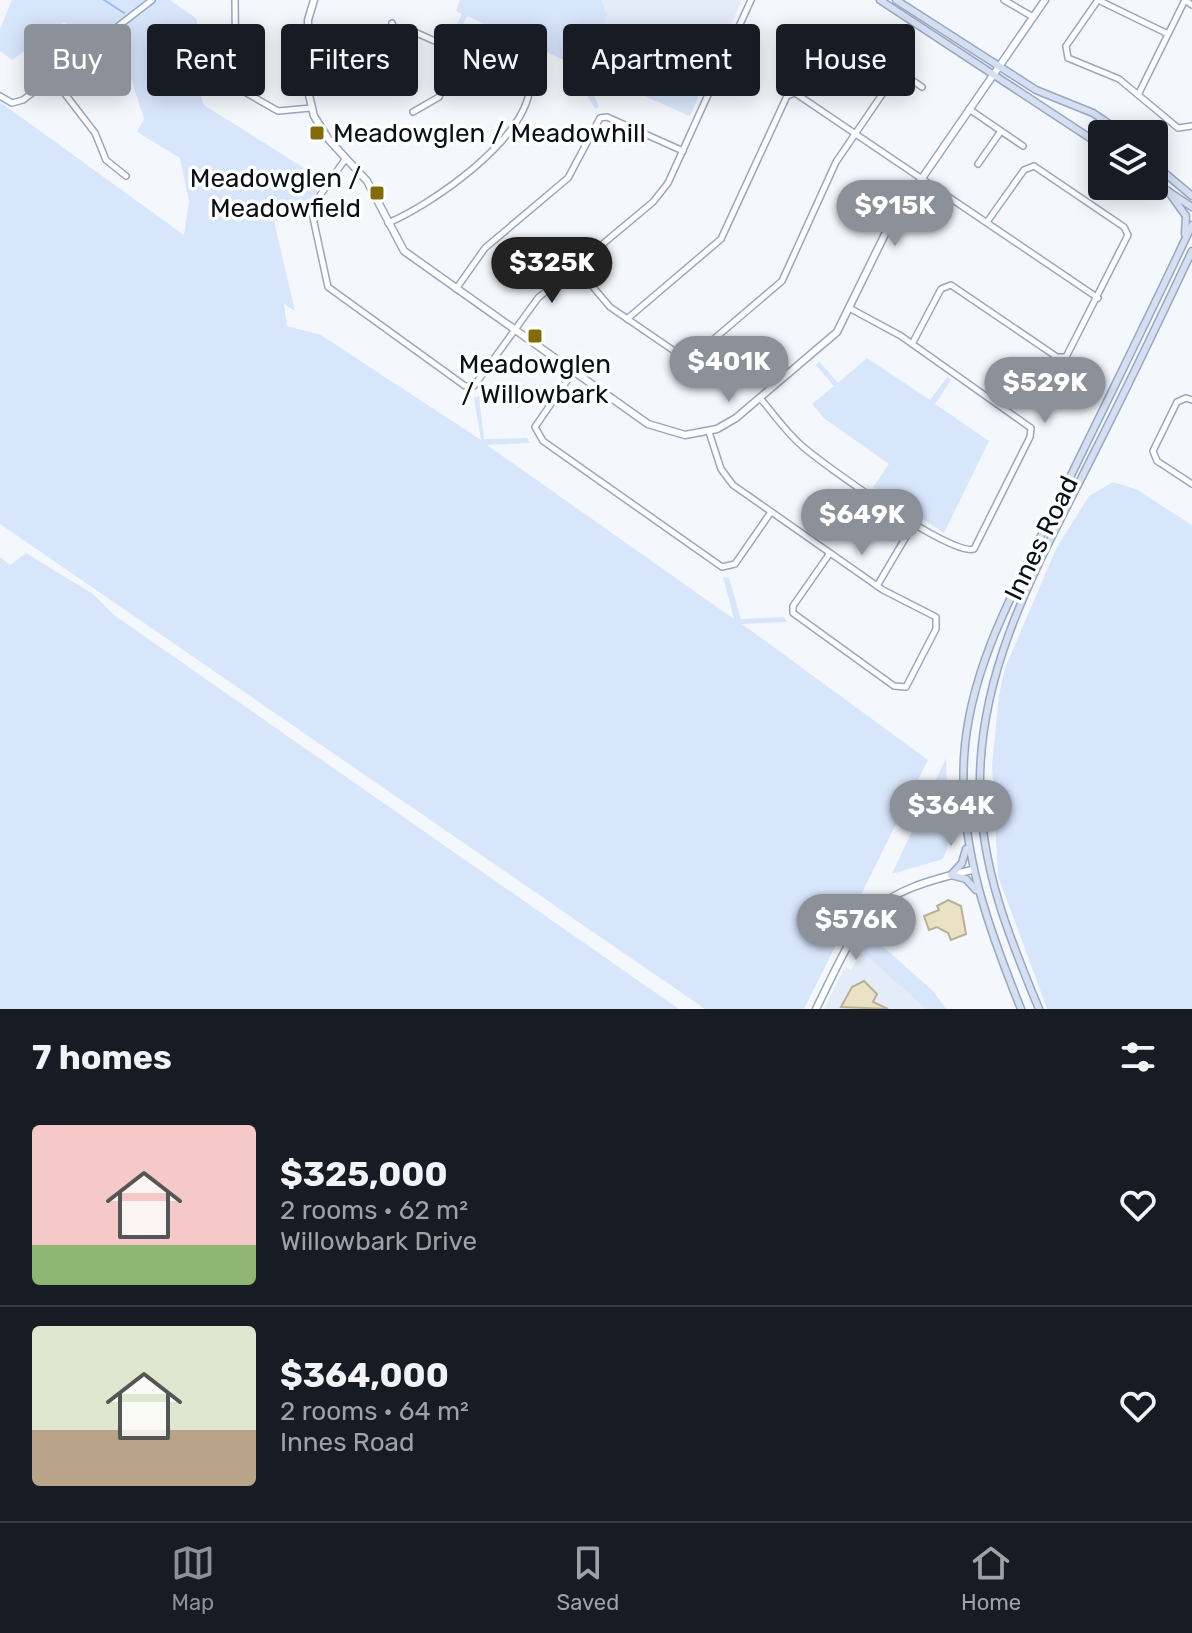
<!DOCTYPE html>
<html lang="en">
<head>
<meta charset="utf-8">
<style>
  :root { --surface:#171b24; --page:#20242c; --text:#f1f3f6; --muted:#9ea1a6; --line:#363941; --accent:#8c9099 }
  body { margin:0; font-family:Rubik,sans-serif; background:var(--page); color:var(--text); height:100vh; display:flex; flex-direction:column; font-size:30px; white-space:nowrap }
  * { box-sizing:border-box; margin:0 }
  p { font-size:26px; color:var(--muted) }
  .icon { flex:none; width:44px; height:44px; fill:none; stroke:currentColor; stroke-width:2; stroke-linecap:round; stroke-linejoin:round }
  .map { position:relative; height:1009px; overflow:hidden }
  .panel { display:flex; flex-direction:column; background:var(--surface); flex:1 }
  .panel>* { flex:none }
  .guide { position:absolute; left:24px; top:24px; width:1144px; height:72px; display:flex; gap:16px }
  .buttons { position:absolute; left:1088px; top:120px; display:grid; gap:16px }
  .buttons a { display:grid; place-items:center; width:80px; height:80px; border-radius:8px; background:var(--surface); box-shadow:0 4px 20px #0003; font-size:40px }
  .price { position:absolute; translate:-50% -68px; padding:0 18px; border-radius:28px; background:var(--accent); color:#fff; font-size:26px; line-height:52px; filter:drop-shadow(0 2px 4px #0008) }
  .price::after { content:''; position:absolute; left:50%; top:48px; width:24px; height:18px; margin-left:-12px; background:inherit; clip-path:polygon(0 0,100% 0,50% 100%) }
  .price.active { background:#222; color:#fff }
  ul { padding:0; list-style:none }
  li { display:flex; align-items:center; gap:24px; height:200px; padding:0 32px }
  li+li { border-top:2px solid var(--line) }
  li span { display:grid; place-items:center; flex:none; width:224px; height:160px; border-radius:8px; color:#555 }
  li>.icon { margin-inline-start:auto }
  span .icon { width:96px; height:96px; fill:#fffc; stroke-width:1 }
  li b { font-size:34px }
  h2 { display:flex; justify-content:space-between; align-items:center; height:96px; padding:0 32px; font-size:34px }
  .tag { padding:0 28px; border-radius:8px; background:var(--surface); box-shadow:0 4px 20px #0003; font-size:28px; line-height:72px }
  .tag.active { background:var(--accent); color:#fff }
  .menu { display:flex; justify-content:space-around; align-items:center; height:112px; border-top:2px solid var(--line); background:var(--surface); font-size:22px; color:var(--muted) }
  .menu a { display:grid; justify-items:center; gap:4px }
  .menu .active { color:var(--accent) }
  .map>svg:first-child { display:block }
</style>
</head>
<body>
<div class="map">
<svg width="1192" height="1009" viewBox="0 0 1192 1009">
  <rect width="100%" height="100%" fill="#f4f8fd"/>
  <g fill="#e4ebf9">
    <path d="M601 0H742L689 116 583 68Z"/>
    <path d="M862 951 921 1002 926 1009H824L845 967 851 970Z"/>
  </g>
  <g fill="#d8e6fc">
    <path d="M12 0H170L197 19V85L204 105 323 180 305 214 274 221 295 311 284 304 287 326 321 335 481 440 474 398 479 396 484 439 527 438 530 443 487 445 734 619 723 577 729 578 741 619 784 617 787 622 742 624 928 760 804 1009H705L0 524V102L184 235 189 201 180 158 137 132 144 119 127 66 64 22 12 60 0 51V29Z"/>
    <path d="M460 0H601L607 15 598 49 600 55 678 91 688 76 703 86 690 116 584 69 599 107 595 109 568 62 467 16 455 41 450 39 462 14 456 11Z"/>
    <path d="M867 358 930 400 947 377 951 380 935 404 989 441 944 533 873 487 889 464 825 419 812 404 834 386 816 365 819 361 838 383Z"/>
    <path d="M1113 482 1136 489 1192 525V1009H1047L998 876 992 765 999 695 1005 668 1056 549 1089 496Z"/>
    <path d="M26 553 93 594 114 615 679 1009H0V557L10 565Z"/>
    <path d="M946 758 949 843 943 859 892 874Z"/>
    <path d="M871 936 933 991 946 1009H926L862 951Z"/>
  </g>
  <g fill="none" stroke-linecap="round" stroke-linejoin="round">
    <path stroke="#9abbf3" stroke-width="2" d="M104 0 124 13"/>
  </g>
  <g fill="#eae2c4" stroke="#b9b195" stroke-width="2">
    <path d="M948 900 961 906 966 934 951 940 948 933 937 927 929 930 924 916 939 910 937 906Z"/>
    <path d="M864 981 877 994 873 1002 888 1009 841 1007 852 987Z"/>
  </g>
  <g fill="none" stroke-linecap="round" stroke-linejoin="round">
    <g stroke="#99a7c1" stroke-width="8">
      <g id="minor">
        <path d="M235 0 236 87 278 111 311 108"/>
        <path d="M1004 0 1033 17"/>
        <path d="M1098 0 1066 46 1068 58 1119 79 1178 128 1192 126"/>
        <path d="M1098 0 1168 34"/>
        <path d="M1185 0 1192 5"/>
        <path d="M392 23 396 33"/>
        <path d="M844 33 922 87"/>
        <path d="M309 54 347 53 410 30 525 81 530 87C525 140 434 203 388 223"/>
        <path d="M52 77 95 133 106 160 126 176"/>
        <path d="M1139 93 1185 0"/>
        <path d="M0 96 12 103 23 100 152 0"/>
        <path d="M969 109 1023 146"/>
        <path d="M413 112 439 97 460 51"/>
        <path d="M346 158 314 204 312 213 328 287 465 386H474L538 298 653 202 668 183 751 0"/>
        <path d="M978 164 1001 131"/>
        <path d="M576 267 610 307 683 357 694 356 782 281 836 162 898 71"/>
        <path d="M456 289 485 248 568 178 600 118 607 117 683 151"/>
        <path d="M627 319 721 239 787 96 795 93 1098 298"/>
        <path d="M912 344 941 289 951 285 1057 357H1066L1128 235 1124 227 1034 166 1024 170 987 222"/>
        <path d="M573 372 535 427 543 441 722 567 735 564 771 512"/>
        <path d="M760 398C773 413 785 431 801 445 822 464 952 557 974 549L1030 437 1031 428 901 336 851 309"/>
        <path d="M1192 400 1186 398 1177 402 1153 451 1157 461 1192 484"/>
        <path d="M709 432 721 469 733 485 883 590 936 617V629L906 687 894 686 793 613V606L830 553"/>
        <path d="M877 586 913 525"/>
      </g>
    </g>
    <g stroke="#99a7c1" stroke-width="9">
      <g id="tertiary">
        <path d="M314 0 308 20 309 95 314 116 329 140 367 181 404 251 648 424 685 435 717 429 736 418 837 332 889 226 1045 0"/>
        <path d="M816 1009C863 914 864 895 972 870"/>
      </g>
    </g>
    <g stroke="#99a7c1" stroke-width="9">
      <g id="secondary">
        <path d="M880 0 1102 146"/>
        <path d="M896 0 1036 90 1093 113 1124 134"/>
        <path d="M1154 164 1192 196"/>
        <path d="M1154 182 1192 207"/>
        <path d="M1168 191 1186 216 1185 234"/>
        <path d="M966 849 962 863 951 875 966 879 976 890"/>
        <path d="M1021 1009C988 927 959 848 964 758 969 665 1020 580 1060 498 1104 407 1149 317 1192 225"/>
        <path d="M1039 1009C1009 937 981 868 980 788 978 666 1041 559 1094 453 1128 386 1160 319 1192 251"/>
      </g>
    </g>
    <use href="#minor" stroke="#fff" stroke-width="5"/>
    <use href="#tertiary" stroke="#fff" stroke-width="6"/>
    <use href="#secondary" stroke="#d5dff2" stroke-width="6"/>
  </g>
  <g fill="#826c08" stroke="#fff" stroke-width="3">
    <rect x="309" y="125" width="16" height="16" rx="4"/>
    <rect x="369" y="185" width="16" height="16" rx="4"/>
    <rect x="527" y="328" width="16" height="16" rx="4"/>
  </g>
  <g text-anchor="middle" stroke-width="7" stroke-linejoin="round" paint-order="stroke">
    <g font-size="26" fill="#0a0f18" stroke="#fff" text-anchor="start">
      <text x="333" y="142">Meadowglen / Meadowhill</text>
      <text x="361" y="187" text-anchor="end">Meadowglen /<tspan x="361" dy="30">Meadowfield</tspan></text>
      <text x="535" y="373" text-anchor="middle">Meadowglen<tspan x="535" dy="30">/ Willowbark</tspan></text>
    </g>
    <g font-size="26" fill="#0a0f18" stroke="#fff">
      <text transform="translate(1041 538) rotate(-64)" y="9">Innes Road</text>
    </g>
  </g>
</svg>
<div class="buttons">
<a><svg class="icon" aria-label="layers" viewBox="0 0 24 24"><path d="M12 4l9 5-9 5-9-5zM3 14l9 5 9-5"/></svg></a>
</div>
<b class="price" style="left:895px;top:248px">$915K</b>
<b class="price active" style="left:552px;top:305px">$325K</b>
<b class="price" style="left:729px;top:404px">$401K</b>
<b class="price" style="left:1045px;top:425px">$529K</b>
<b class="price" style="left:862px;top:557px">$649K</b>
<b class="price" style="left:951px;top:848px">$364K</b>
<b class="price" style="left:856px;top:962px">$576K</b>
<div class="guide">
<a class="tag active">Buy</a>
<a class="tag">Rent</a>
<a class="tag">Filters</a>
<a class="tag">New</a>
<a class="tag">Apartment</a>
<a class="tag">House</a>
</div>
</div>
<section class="panel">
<h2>7 homes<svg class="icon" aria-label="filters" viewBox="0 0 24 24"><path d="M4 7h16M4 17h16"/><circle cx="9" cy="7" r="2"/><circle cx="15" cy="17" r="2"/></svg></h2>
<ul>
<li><span style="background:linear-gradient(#f6c9c9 75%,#8fb573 0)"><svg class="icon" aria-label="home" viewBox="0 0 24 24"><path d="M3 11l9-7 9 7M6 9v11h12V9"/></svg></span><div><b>$325,000</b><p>2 rooms · 62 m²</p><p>Willowbark Drive</p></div><svg class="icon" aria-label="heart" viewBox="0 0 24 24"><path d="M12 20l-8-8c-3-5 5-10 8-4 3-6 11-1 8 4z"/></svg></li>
<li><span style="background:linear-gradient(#dfe7d0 65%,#b9a48a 0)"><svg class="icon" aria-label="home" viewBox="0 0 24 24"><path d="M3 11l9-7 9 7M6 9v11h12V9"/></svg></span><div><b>$364,000</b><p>2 rooms · 64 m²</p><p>Innes Road</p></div><svg class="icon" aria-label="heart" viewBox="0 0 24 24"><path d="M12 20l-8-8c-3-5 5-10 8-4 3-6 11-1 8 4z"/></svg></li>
</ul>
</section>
<nav class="menu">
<a class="active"><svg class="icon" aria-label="map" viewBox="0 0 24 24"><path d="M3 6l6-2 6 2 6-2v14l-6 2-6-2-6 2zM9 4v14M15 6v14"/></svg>Map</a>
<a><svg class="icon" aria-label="saved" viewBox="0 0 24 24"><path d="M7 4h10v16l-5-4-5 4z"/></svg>Saved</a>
<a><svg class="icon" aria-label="home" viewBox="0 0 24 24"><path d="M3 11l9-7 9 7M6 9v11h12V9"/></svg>Home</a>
</nav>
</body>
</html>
